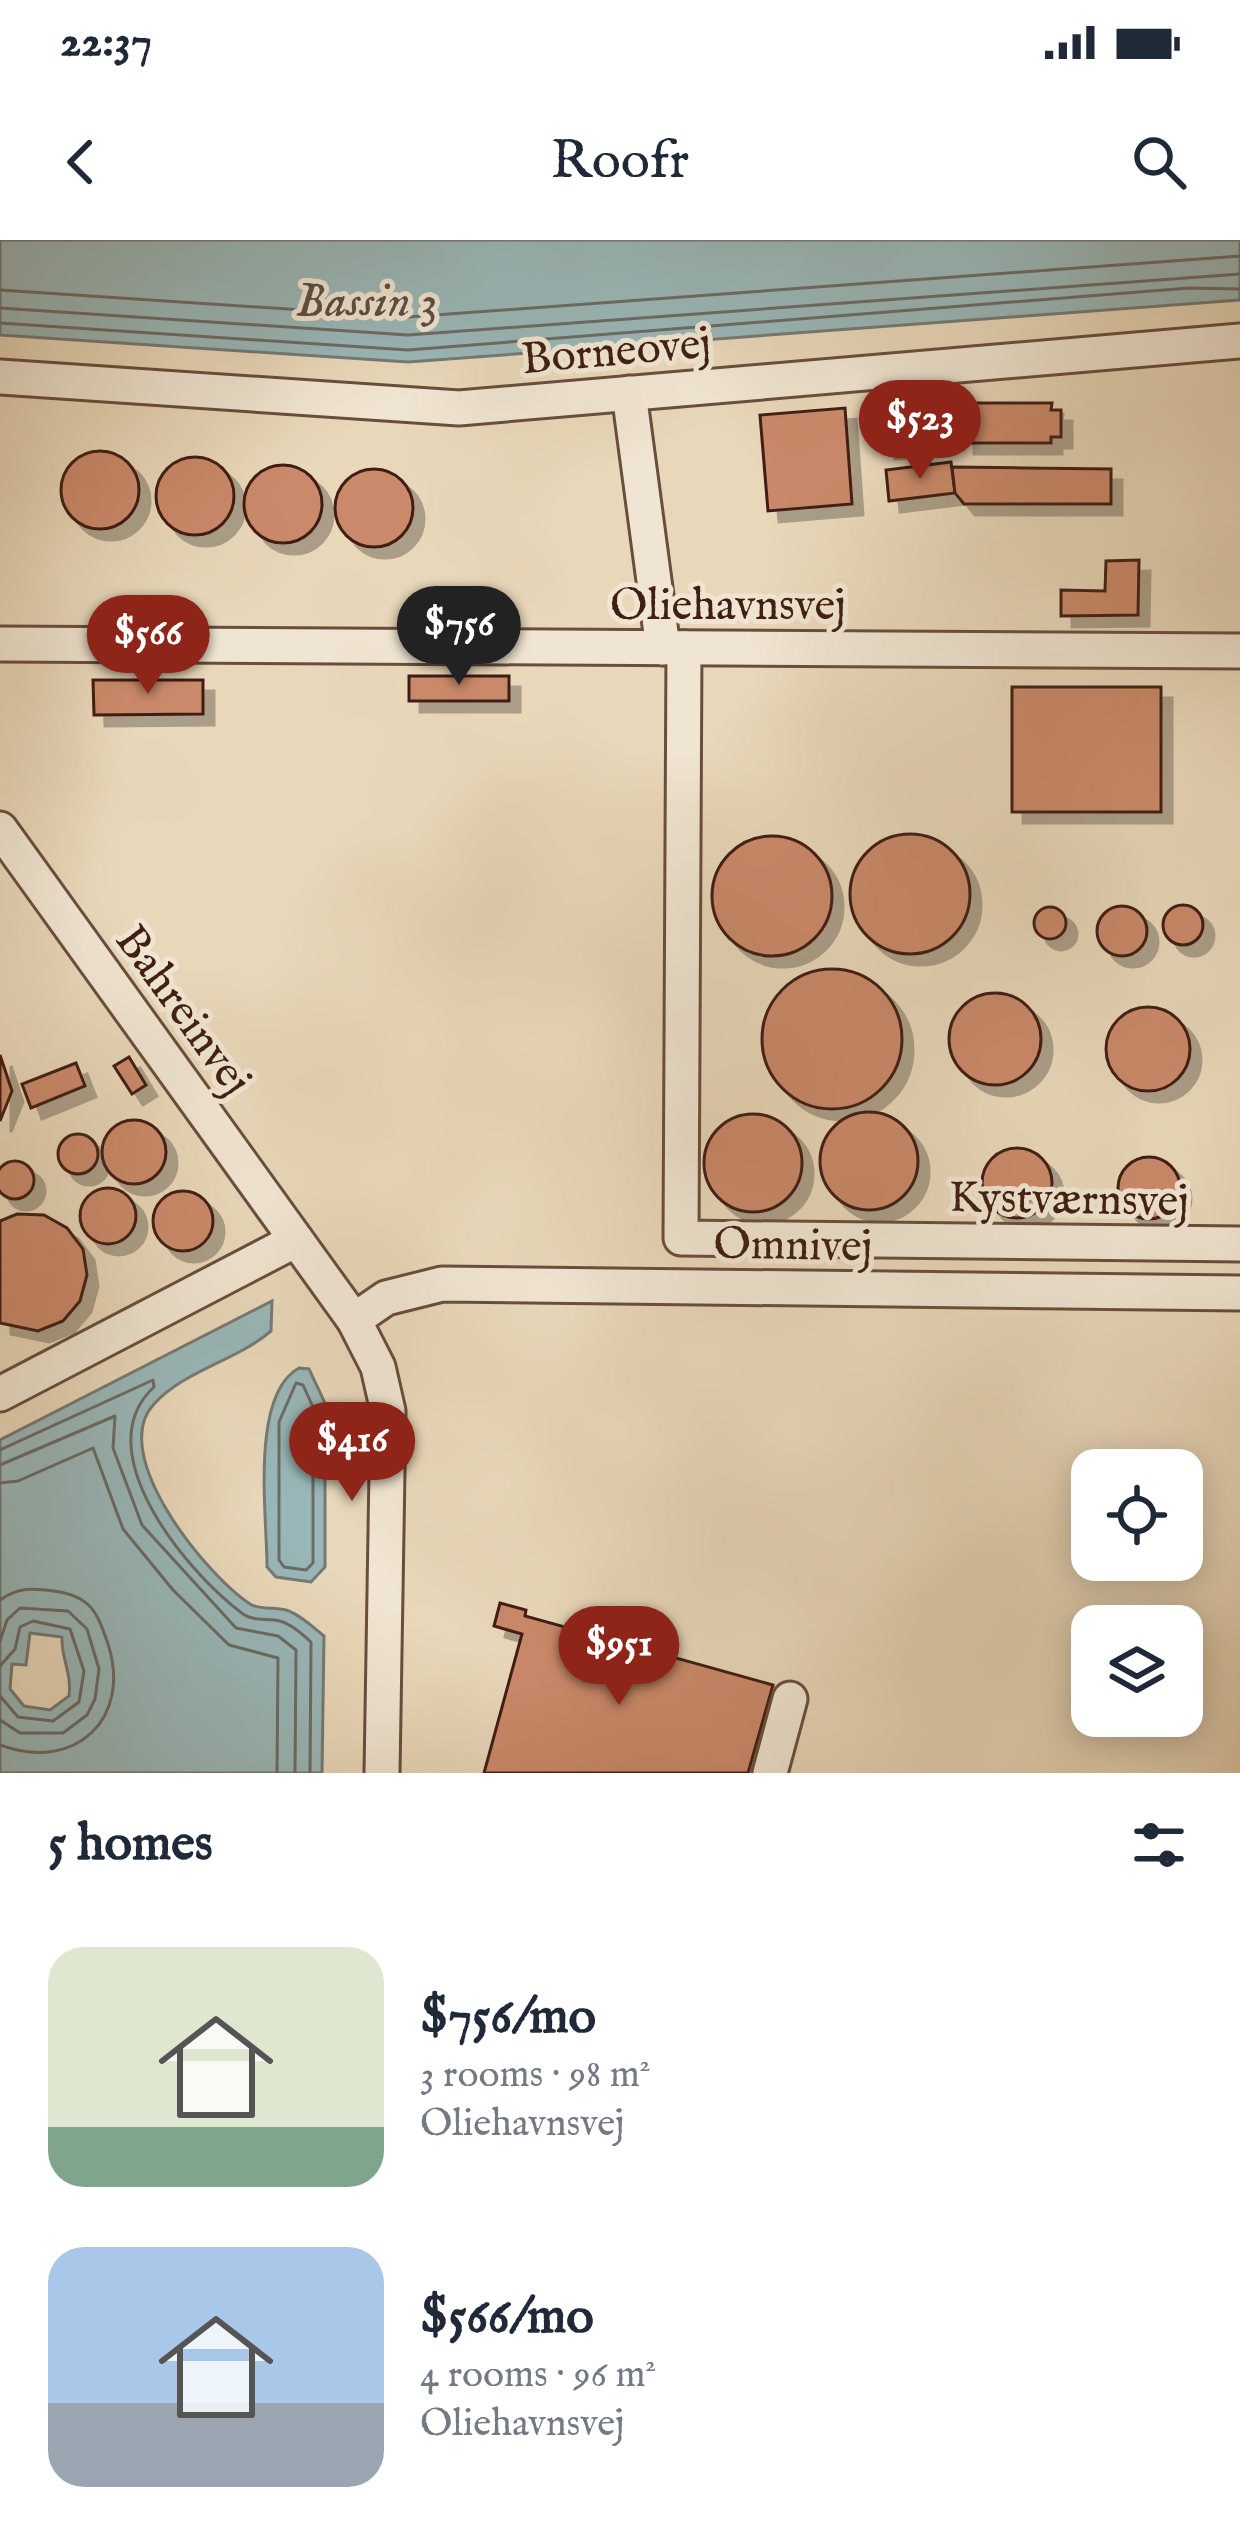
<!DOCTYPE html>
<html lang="en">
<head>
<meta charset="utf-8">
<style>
  :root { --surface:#fff; --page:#f6f6f7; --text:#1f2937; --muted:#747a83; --accent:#8f2418 }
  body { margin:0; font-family:"IM FELL English",serif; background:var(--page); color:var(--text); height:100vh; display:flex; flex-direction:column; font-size:45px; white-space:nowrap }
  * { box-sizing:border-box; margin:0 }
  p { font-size:39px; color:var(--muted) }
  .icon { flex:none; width:66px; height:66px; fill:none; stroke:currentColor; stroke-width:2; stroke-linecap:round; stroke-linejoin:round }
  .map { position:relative; height:1533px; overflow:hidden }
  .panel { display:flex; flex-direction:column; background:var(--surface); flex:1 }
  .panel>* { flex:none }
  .buttons { position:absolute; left:1071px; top:1209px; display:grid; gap:24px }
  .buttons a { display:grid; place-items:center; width:132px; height:132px; border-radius:24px; background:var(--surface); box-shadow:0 6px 30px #0003; font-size:60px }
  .price { position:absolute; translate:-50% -102px; padding:0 27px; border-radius:42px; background:var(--accent); color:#fff; font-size:39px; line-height:78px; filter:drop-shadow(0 3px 6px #0008) }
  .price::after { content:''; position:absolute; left:50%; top:72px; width:36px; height:27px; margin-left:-18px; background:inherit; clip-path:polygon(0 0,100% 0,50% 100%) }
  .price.active { background:#222; color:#fff }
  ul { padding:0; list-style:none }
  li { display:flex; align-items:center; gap:36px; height:300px; padding:0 48px }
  li span { display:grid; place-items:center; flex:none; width:336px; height:240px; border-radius:36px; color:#555 }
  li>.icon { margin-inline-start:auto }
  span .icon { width:144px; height:144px; fill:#fffc; stroke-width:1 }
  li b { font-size:51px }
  h2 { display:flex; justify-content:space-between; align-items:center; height:144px; padding:0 48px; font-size:51px }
  .status { display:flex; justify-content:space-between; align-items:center; height:84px; padding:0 60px; background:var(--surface); direction:ltr }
  .status svg { height:33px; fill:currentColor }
  header { display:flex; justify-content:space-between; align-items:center; height:156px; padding:0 48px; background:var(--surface); font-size:54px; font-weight:600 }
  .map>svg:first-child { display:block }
</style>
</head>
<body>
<div class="status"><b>22:37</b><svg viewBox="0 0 49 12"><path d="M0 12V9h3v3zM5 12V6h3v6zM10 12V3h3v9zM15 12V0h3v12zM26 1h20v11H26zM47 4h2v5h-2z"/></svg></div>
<header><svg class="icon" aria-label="back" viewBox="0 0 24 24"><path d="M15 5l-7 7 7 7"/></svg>Roofr<svg class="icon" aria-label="search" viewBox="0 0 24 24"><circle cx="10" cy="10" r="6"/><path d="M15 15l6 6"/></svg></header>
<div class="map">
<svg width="1240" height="1533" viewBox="0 0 1240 1533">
  <defs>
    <filter id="shadow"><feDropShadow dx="11" dy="11" stdDeviation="0" flood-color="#0004"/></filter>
  </defs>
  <rect width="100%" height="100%" fill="#e8d7b9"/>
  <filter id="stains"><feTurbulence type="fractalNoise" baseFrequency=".00167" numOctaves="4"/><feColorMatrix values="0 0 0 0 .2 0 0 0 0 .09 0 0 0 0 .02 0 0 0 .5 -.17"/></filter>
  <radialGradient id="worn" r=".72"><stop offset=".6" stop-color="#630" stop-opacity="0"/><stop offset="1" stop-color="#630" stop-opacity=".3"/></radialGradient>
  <g fill="#99b7b8" stroke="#757a76" stroke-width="3" fill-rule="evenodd">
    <path d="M0 0H1240V60L408 122 0 95Z"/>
    <path d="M272 1061 271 1091C236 1121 185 1130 154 1164 107 1214 206 1335 250 1364 260 1370 274 1367 286 1370 299 1374 313 1387 324 1396L322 1533H0V1200ZM30 1393 62 1397C61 1419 72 1432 69 1456L50 1470 24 1466 10 1449 12 1424 26 1425Z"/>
    <path d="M299 1128 309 1129 325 1163V1327L311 1342 276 1337 267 1327C267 1275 250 1155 299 1128Z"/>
  </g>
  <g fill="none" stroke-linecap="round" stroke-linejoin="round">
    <g stroke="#6c6b65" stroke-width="3">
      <path d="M0 50 408 77 1240 16"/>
      <path d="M0 68 408 95 1240 34"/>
      <path d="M0 83 408 110 1189 48 1240 49"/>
      <path d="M296 1143 303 1145 313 1167V1323L306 1330 284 1327 279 1320V1182Z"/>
      <path d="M0 1210 153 1140 154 1147C85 1210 187 1333 243 1374 254 1382 267 1378 280 1381 291 1384 302 1394 311 1402L310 1533"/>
      <path d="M0 1225 115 1176 113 1208 142 1285 236 1388 278 1396 296 1410 295 1533"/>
      <path d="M0 1243 18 1241 93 1208 123 1289 173 1350 229 1405 278 1418 277 1533"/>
      <path d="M0 1360C18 1347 33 1348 54 1351 91 1356 97 1372 108 1404 132 1478 76 1533 0 1505"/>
      <path d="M0 1401 7 1380 20 1368 68 1371 87 1389 99 1429 95 1459 87 1475 63 1493H20L0 1480"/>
      <path d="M0 1426 15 1409 20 1387 33 1381 70 1389 84 1431 79 1462 53 1481 18 1477 0 1456"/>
    </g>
  </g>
  <g fill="#ca896b" stroke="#401f12" stroke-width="3" filter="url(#shadow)">
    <path d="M962 163H1052L1051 170H1061V197H1051V203H963V186H953V174H963Z"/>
    <path d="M845 168 852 264 768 271 760 175Z"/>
    <path d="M912 174 915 206 884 208 881 177Z"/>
    <circle cx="100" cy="250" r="39"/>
    <circle cx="195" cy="256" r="39"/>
    <path d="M951 222 955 253 889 261 886 230Z"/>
    <circle cx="283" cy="264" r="39"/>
    <path d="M952 227 1111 229V264H964L955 253Z"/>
    <circle cx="374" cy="268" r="39"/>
    <path d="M1139 320 1138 375 1061 376V350L1105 351 1106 321Z"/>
    <rect x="409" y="436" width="100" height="25"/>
    <path d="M93 440H203V474L94 475Z"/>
    <rect x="1012" y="447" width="149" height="125"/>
    <circle cx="910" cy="654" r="60"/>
    <circle cx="772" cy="656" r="60"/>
    <circle cx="1183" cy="685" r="20"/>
    <circle cx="1122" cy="691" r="25"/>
    <circle cx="1050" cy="683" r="16"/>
    <circle cx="832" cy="799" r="70"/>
    <circle cx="995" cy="799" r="46"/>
    <circle cx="1148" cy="809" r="42"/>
    <path d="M0 815 12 851 0 881Z"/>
    <path d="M129 817 146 845 132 854 114 826Z"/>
    <path d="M76 823 85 846 31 868 22 844Z"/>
    <circle cx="869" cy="921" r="49"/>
    <circle cx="753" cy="923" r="49"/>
    <circle cx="134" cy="912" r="32"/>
    <circle cx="78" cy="914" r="20"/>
    <circle cx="1017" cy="943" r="35"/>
    <circle cx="1149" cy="948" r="31"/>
    <circle cx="15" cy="940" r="19"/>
    <circle cx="108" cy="976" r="28"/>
    <circle cx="183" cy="981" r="30"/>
    <path d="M17 974 44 975 67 988 83 1009 87 1035 80 1061 63 1081 38 1091 0 1083V981Z"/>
    <path d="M500 1363 526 1370 525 1376 773 1445 748 1533H484L522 1394 494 1386Z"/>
  </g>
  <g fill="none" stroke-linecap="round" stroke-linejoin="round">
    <g stroke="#6a4d3c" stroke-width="39">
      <g id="minor">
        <path d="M0 137 459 168 1240 101"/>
        <path d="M629 153 663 408"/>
        <path d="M0 404 1240 411"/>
        <path d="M684 408 681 998 1240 1004"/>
        <path d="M0 589 354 1080 378 1127 388 1171 382 1533"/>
        <path d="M354 1080 386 1058 442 1044 1240 1053"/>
        <path d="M0 1154 296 1000"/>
        <path d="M770 1533 790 1459"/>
      </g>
    </g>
    <use href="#minor" stroke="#f0e5d2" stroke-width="33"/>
  </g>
  <g text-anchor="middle" stroke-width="10" stroke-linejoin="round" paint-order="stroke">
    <g font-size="45" fill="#401f12" stroke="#f0e5d2">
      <text transform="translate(616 109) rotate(-5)" y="16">Borneovej</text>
      <text x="728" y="379">Oliehavnsvej</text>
      <text transform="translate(185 769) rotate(54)" y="16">Bahreinvej</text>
      <text transform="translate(1069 957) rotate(1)" y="16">Kystværnsvej</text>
      <text transform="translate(793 1003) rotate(1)" y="16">Omnivej</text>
    </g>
    <g font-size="48" font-style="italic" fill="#5b4d44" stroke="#f0e5d2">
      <text x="367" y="76">Bassin 3</text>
    </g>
  </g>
  <rect width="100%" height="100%" filter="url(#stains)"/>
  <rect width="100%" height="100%" fill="url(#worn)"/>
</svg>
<div class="buttons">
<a><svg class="icon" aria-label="locate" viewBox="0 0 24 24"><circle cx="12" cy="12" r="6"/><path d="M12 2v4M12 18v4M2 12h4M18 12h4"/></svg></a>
<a><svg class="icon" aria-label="layers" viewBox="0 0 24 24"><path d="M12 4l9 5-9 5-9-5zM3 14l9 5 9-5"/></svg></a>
</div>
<b class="price" style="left:920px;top:242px">$523</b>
<b class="price active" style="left:459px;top:448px">$756</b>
<b class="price" style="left:148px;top:457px">$566</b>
<b class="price" style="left:352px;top:1264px">$416</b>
<b class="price" style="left:619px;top:1468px">$951</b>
</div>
<section class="panel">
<h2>5 homes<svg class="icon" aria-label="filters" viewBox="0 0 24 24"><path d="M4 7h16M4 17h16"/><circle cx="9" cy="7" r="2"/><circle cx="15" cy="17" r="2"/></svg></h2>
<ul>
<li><span style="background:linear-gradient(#dfe7d0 75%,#7fa58c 0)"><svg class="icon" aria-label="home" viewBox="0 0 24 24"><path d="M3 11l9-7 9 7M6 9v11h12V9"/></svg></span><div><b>$756/mo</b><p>3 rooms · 98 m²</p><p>Oliehavnsvej</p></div></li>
<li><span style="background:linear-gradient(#a9c7e8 65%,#9aa5b1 0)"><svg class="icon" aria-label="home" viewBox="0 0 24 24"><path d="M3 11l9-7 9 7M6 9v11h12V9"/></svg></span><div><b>$566/mo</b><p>4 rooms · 96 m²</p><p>Oliehavnsvej</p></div></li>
</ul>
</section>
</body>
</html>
